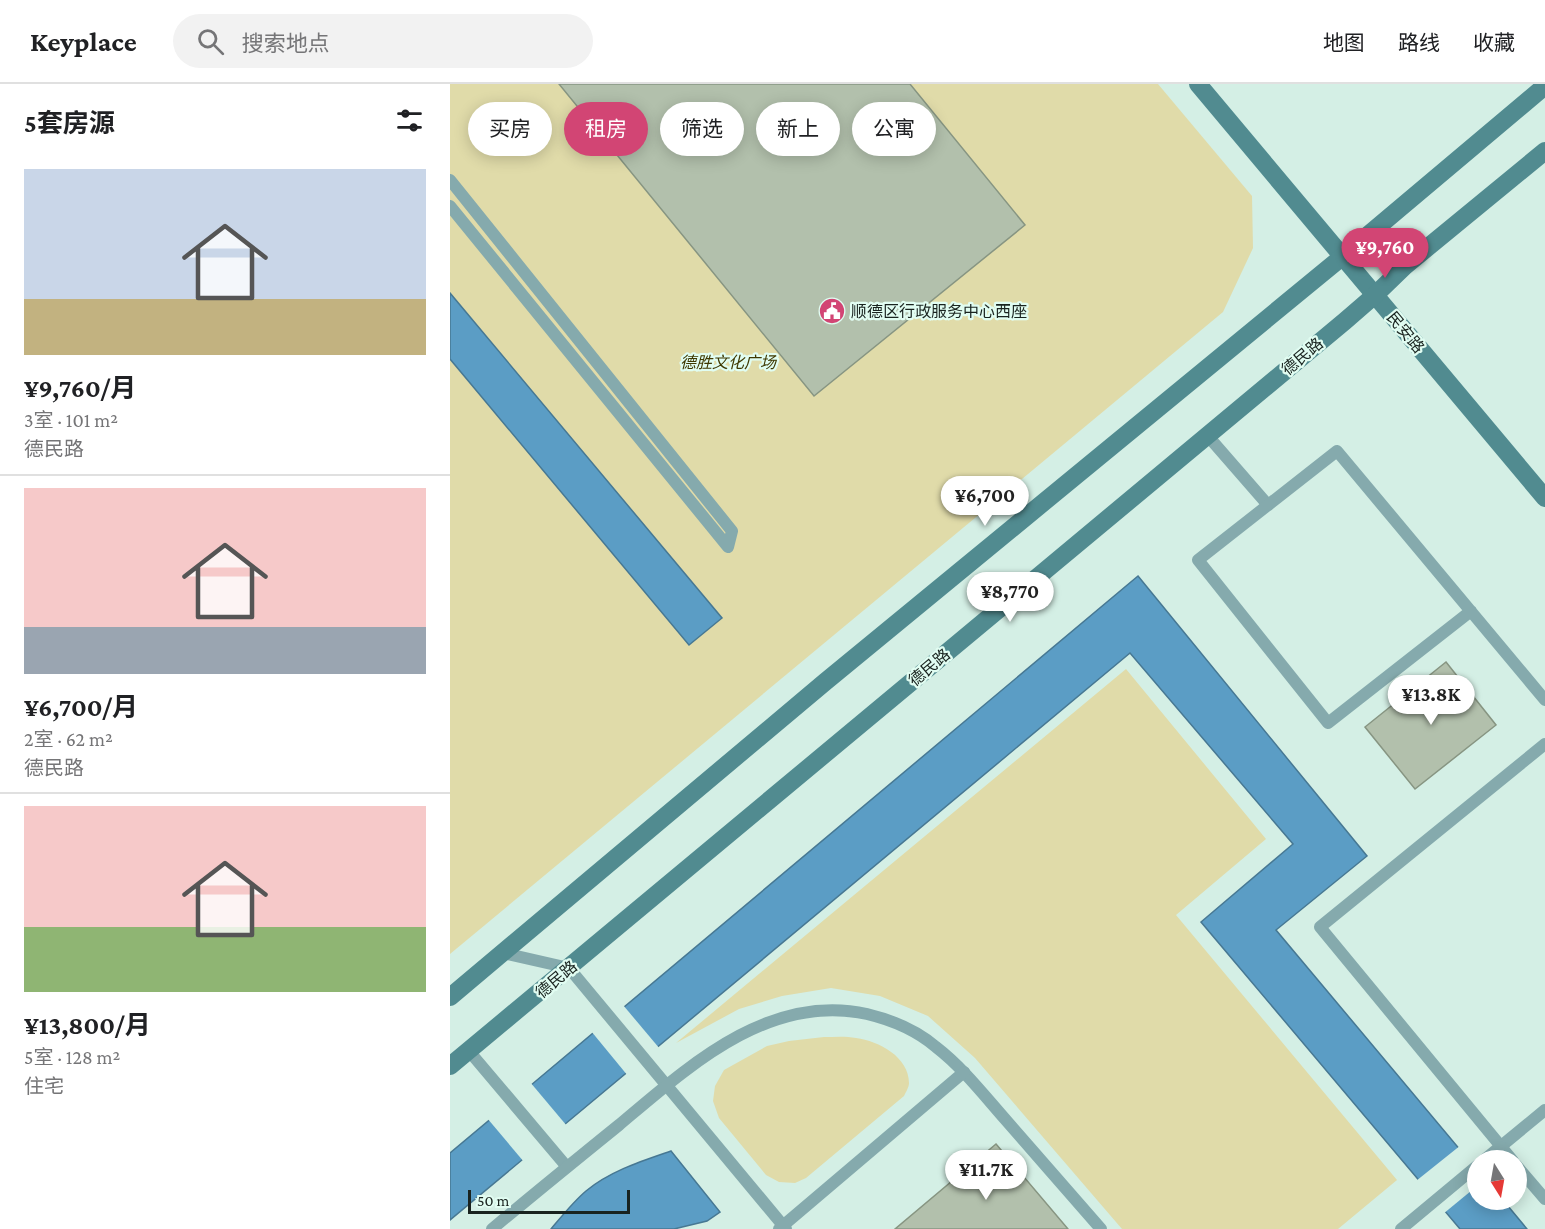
<!DOCTYPE html>
<html lang="zh">
<head>
<meta charset="utf-8">
<style>
  :root { --surface:#fff; --page:#f2f2f2; --text:#202124; --muted:#757577; --line:#e0e0e0; --accent:#d24574 }
  body { margin:0; font-family:"Crimson Pro","Noto Sans SC",serif; background:var(--page); color:var(--text); height:100vh; display:flex; flex-direction:column; font-size:22px; white-space:nowrap }
  * { box-sizing:border-box; margin:0 }
  p { font-size:20px; color:var(--muted) }
  .icon { flex:none; width:33px; height:33px; fill:none; stroke:currentColor; stroke-width:2; stroke-linecap:round; stroke-linejoin:round }
  .map { position:relative; flex:1; overflow:hidden }
  .details { display:flex; flex-direction:column; background:var(--surface); width:450px }
  .details>* { flex:none }
  .hud { position:absolute; left:18px; top:18px; width:570px; height:54px; display:flex; gap:12px }
  .needle { width:39px; rotate:169deg }
  .buttons { position:absolute; left:1017px; top:1066px; display:grid; gap:12px }
  .buttons a { display:grid; place-items:center; width:60px; height:60px; border-radius:50%; background:var(--surface); box-shadow:0 3px 15px #0003; font-size:30px }
  .scale { position:absolute; left:18px; bottom:15px; width:162px; box-sizing:border-box; padding-left:6px; border:3px solid #19231f; border-top:0; font-size:16px; line-height:21px; white-space:nowrap; color:#19231f; -webkit-text-stroke:4px #e1fdf2; paint-order:stroke }
  .price { position:absolute; translate:-50% -51px; padding:0 14px; border-radius:21px; background:#fff; color:#222; font-size:20px; line-height:39px; filter:drop-shadow(0 2px 3px #0008) }
  .price::after { content:''; position:absolute; left:50%; top:36px; width:18px; height:14px; margin-left:-9px; background:inherit; clip-path:polygon(0 0,100% 0,50% 100%) }
  .price.selected { background:var(--accent); color:#fff }
  ul { padding:0; list-style:none }
  li { display:grid; align-content:center; gap:12px; height:318px; padding:0 24px }
  li+li { border-top:2px solid var(--line) }
  li span { display:grid; place-items:center; height:186px; border-radius:0px; color:#555 }
  li>.icon { margin-inline-start:auto }
  span .icon { width:108px; height:108px; fill:#fffc; stroke-width:1 }
  li b { font-size:26px }
  h2 { display:flex; justify-content:space-between; align-items:center; height:72px; padding:0 24px; font-size:26px }
  .tag { padding:0 21px; border-radius:27px; background:var(--surface); box-shadow:0 3px 15px #0003; font-size:21px; line-height:54px }
  .tag.selected { background:var(--accent); color:#fff }
  header { display:flex; align-items:center; gap:36px; box-sizing:border-box; height:84px; padding:0 30px; background:var(--surface); border-bottom:2px solid var(--line) }
  header strong { font-size:28px }
  nav { display:flex; gap:33px; margin-inline-start:auto; font-size:21px }
  .search { width:420px; height:54px; background:var(--page); display:flex; align-items:center; gap:15px; box-sizing:border-box; padding:0 21px; border-radius:33px; color:var(--muted); font-size:22px }
  main { display:flex; flex:1; min-height:0 }
  .map>svg:first-child { display:block }
</style>
</head>
<body>
<header>
<strong>Keyplace</strong>
<div class="search"><svg class="icon" aria-label="search" viewBox="0 0 24 24"><circle cx="10" cy="10" r="6"/><path d="M15 15l6 6"/></svg>搜索地点</div>
<nav><a>地图</a><a>路线</a><a>收藏</a></nav>
</header>
<main>
<section class="details">
<h2>5套房源<svg class="icon" aria-label="filters" viewBox="0 0 24 24"><path d="M4 7h16M4 17h16"/><circle cx="9" cy="7" r="2"/><circle cx="15" cy="17" r="2"/></svg></h2>
<ul>
<li><span style="background:linear-gradient(#c9d6e8 70%,#c2b280 0)"><svg class="icon" aria-label="home" viewBox="0 0 24 24"><path d="M3 11l9-7 9 7M6 9v11h12V9"/></svg></span><div><b>¥9,760/月</b><p>3室 · 101 m²</p><p>德民路</p></div></li>
<li><span style="background:linear-gradient(#f6c9c9 75%,#9aa5b1 0)"><svg class="icon" aria-label="home" viewBox="0 0 24 24"><path d="M3 11l9-7 9 7M6 9v11h12V9"/></svg></span><div><b>¥6,700/月</b><p>2室 · 62 m²</p><p>德民路</p></div></li>
<li><span style="background:linear-gradient(#f6c9c9 65%,#8fb573 0)"><svg class="icon" aria-label="home" viewBox="0 0 24 24"><path d="M3 11l9-7 9 7M6 9v11h12V9"/></svg></span><div><b>¥13,800/月</b><p>5室 · 128 m²</p><p>住宅</p></div></li>
</ul>
</section>
<div class="map">
<svg width="1095" height="1145" viewBox="0 0 1095 1145">
  <rect width="100%" height="100%" fill="#d4efe5"/>
  <g fill="#e0dba9">
    <path d="M0 0H708L802 112 803 164 773 228 0 870Z"/>
    <path d="M676 585 816 755 726 831 947 1096 888 1145H672L525 974 478 932 430 912 381 904 332 912 289 925 226 959Z"/>
    <path d="M374 953C384 953 396 952 406 954 429 957 459 973 459 999 459 1003 456 1008 454 1012L356 1094 345 1099 329 1098 316 1091 269 1034 263 1017 265 1002 274 986 317 962 339 957Z"/>
  </g>
  <g fill="#5b9dc5" stroke="#477893" stroke-width="1.5">
    <path d="M0 209 272 534 239 561 0 275Z"/>
    <path d="M688 492 917 772 826 846 1027 1086 1028 1116H1053L1077 1145H1010L751 838 843 760 680 569 0 1136V1069Z"/>
    <path d="M221 1067 270 1128 257 1137 224 1145H101C112 1132 123 1118 136 1107 160 1087 192 1077 221 1067Z"/>
  </g>
  <g fill="#d4efe5">
    <path d="M173 921 210 965 178 992 141 947Z"/>
    <path d="M80 998 117 1042 74 1078 37 1034Z"/>
    <path d="M1011 1061 1028 1081 1027 1102 993 1130 966 1097Z"/>
  </g>
  <g fill="#b2c0ac" stroke="#879582" stroke-width="1.5">
    <path d="M109 0H460L575 141 364 312Z"/>
    <path d="M996 578 1046 641 965 705 915 643Z"/>
    <path d="M546 1060 618 1145H445Z"/>
  </g>
  <g fill="none" stroke-linecap="round" stroke-linejoin="round">
    <g stroke="#85aaad" stroke-width="12">
      <path d="M0 96 282 447 278 463 0 122"/>
      <path d="M757 351 818 421"/>
      <path d="M1021 527 878 639 748 476 887 367 1095 616"/>
      <path d="M53 869 119 884 336 1145"/>
      <path d="M19 967 117 1083"/>
      <path d="M1033 1077 1095 1026"/>
      <path d="M1063 1077 870 843 1095 660"/>
      <path d="M1066 1081 1095 1115"/>
      <path d="M42 1145C84 1110 127 1075 169 1041 238 983 319 908 417 930 442 936 466 946 486 963 512 983 533 1010 555 1035 587 1072 619 1108 651 1145"/>
      <path d="M329 1145 514 988"/>
      <path d="M951 1145 1028 1081"/>
    </g>
    <g stroke="#518b90" stroke-width="18">
      <path d="M748 0 1095 414"/>
      <path d="M0 913 375 598 892 173 1095 2"/>
      <path d="M0 982 895 237 925 211 955 182 1095 67"/>
    </g>
  </g>
  <defs>
    <g id="civic-disc" transform="scale(1.35)"><circle r="9.5" fill="#d24574" stroke="#e1fdf2"/><path d="M-.6-6.5H3V-4.5H.6V-3L4-1V1h2V6H-6V1h2V-1L-.6-3ZM-1.2 2.5V6h2.4V2.5Z" fill="#fff"/></g>
  </defs>
  <g fill-rule="evenodd">
    <use href="#civic-disc" x="382" y="227"/>
  </g>
  <g text-anchor="middle" stroke-width="4.5" stroke-linejoin="round" paint-order="stroke">
    <g font-size="16" fill="#19231f" stroke="#e1fdf2" text-anchor="start">
      <text x="401" y="233">顺德区行政服务中心西座</text>
    </g>
    <g font-size="16" fill="#19231f" stroke="#e1fdf2">
      <text transform="translate(956 248) rotate(50)" y="6">民安路</text>
      <text transform="translate(852 272) rotate(-40)" y="6">德民路</text>
      <text transform="translate(479 583) rotate(-40)" y="6">德民路</text>
      <text transform="translate(106 895) rotate(-40)" y="6">德民路</text>
    </g>
    <g font-size="16" font-style="italic" fill="#3e3800" stroke="#e1fdf2">
      <text x="278" y="284">德胜文化广场</text>
    </g>
  </g>
</svg>
<div class="buttons">
<a><svg class="needle" viewBox="-14 -14 28 28"><path d="M0-13l5 13h-10z" fill="#e53935"/><path d="M0 13l5-13h-10z" fill="#757577"/></svg></a>
</div>
<div class="scale">50 m</div>
<b class="price selected" style="left:935px;top:195px">¥9,760</b>
<b class="price" style="left:535px;top:443px">¥6,700</b>
<b class="price" style="left:560px;top:539px">¥8,770</b>
<b class="price" style="left:981px;top:642px">¥13.8K</b>
<b class="price" style="left:536px;top:1117px">¥11.7K</b>
<div class="hud">
<a class="tag">买房</a>
<a class="tag selected">租房</a>
<a class="tag">筛选</a>
<a class="tag">新上</a>
<a class="tag">公寓</a>
</div>
</div>
</main>
</body>
</html>
